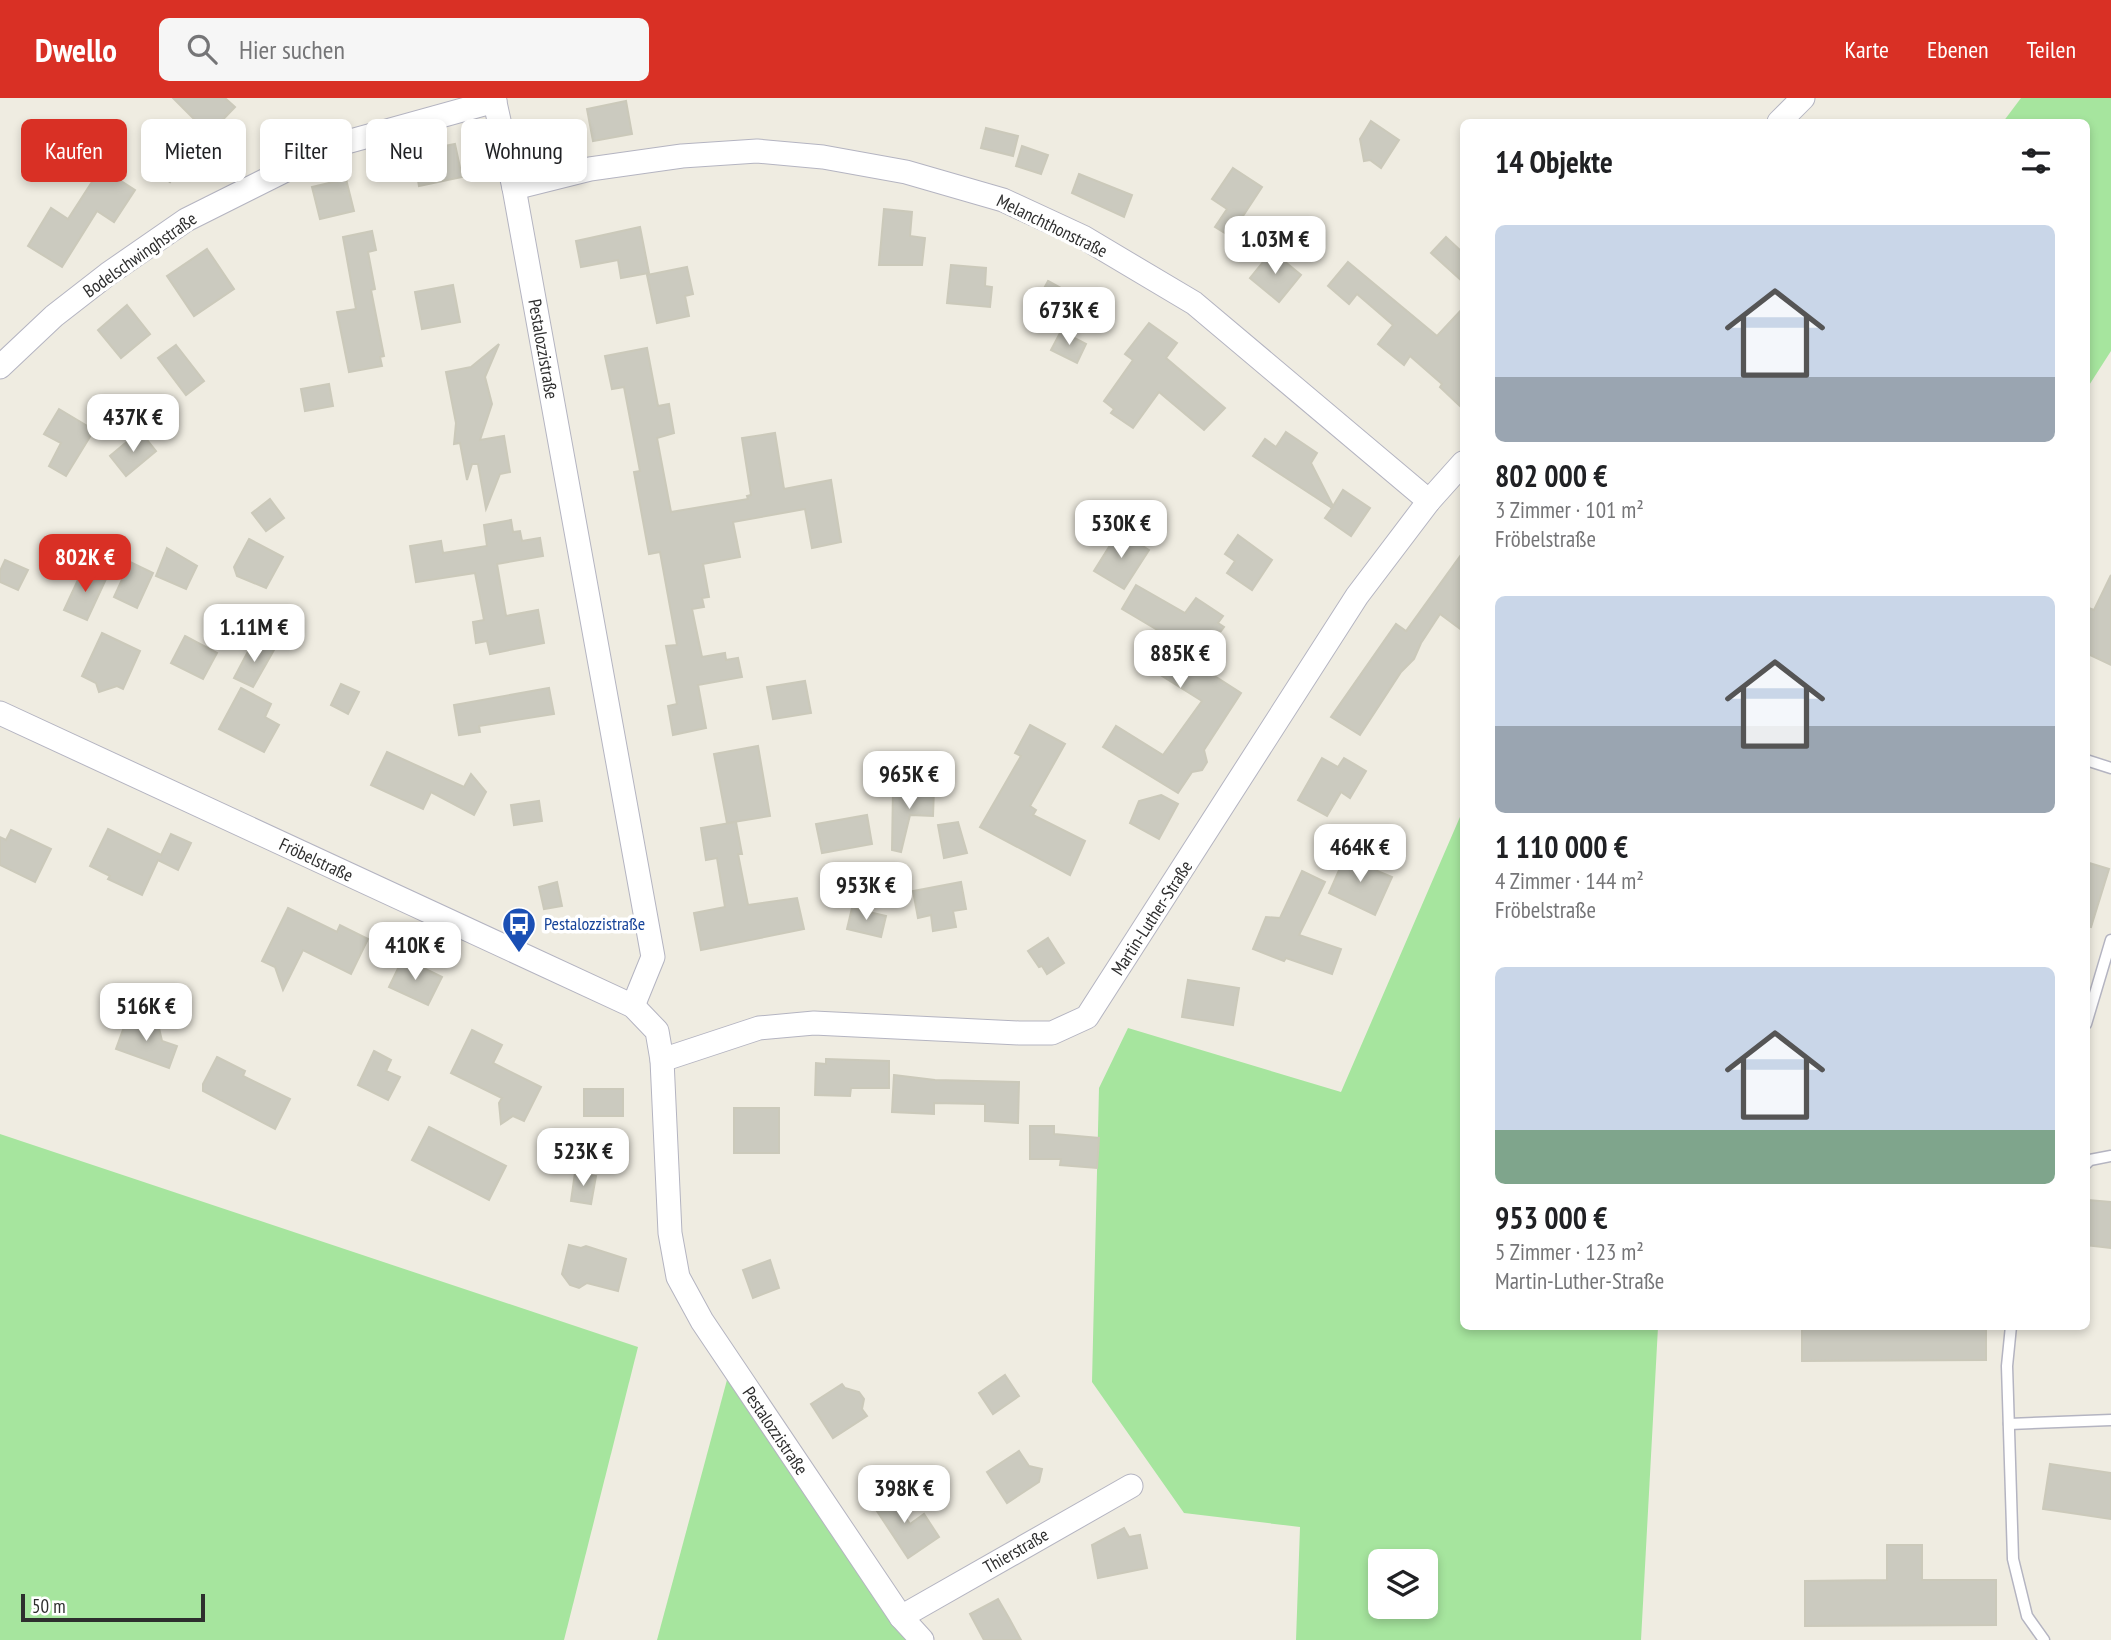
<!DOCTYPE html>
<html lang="de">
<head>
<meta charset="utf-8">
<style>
  :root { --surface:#fff; --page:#f6f6f6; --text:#202124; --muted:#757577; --accent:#d93025 }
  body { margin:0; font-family:"PT Sans Narrow",sans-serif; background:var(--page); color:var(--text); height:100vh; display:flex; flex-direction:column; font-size:26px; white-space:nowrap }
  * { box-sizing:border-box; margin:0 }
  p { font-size:23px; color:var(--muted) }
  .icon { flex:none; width:38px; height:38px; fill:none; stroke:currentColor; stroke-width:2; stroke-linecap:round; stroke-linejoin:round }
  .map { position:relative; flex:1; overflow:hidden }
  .sheet { position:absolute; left:1460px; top:21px; width:630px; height:1211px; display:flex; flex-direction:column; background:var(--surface); border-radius:10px; box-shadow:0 4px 10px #0003 }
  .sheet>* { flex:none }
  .top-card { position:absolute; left:21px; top:21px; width:665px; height:63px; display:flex; gap:14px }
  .tools { position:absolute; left:1368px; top:1451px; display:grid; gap:14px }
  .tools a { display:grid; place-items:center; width:70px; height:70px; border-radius:10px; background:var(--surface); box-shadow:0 4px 10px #0003; font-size:35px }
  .scale { position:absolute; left:21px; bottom:18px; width:184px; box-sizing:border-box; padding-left:7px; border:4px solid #2e2e2e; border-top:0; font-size:19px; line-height:24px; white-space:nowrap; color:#2e2e2e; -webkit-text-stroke:5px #fff; paint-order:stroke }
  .price { position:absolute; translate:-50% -60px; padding:0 16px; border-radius:14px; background:#fff; color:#222; font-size:23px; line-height:46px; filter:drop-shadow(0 2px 4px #0008) }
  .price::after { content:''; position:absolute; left:50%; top:42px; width:21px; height:16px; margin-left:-10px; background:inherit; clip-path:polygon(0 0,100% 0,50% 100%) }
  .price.on { background:var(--accent); color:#fff }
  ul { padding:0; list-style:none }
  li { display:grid; align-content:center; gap:14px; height:371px; padding:0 35px }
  li span { display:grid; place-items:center; height:217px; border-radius:10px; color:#555 }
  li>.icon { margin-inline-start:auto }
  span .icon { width:126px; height:126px; fill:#fffc; stroke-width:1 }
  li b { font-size:30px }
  h2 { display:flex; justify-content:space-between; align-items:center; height:84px; padding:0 35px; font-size:30px }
  .pill { padding:0 24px; border-radius:10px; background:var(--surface); box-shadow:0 4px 10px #0003; font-size:24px; line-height:63px }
  .pill.on { background:var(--accent); color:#fff }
  header { display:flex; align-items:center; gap:42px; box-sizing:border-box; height:98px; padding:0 35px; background:var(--accent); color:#fff }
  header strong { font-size:33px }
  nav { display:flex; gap:38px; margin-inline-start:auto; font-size:24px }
  .search { width:490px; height:63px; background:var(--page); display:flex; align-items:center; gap:18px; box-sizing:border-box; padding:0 24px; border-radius:10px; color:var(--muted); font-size:26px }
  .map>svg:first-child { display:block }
</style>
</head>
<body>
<header>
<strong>Dwello</strong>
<div class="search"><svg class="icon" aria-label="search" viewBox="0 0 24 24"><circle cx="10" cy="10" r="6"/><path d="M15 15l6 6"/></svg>Hier suchen</div>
<nav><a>Karte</a><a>Ebenen</a><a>Teilen</a></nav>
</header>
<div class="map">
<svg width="2111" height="1542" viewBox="0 0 2111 1542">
  <rect width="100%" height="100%" fill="#efece1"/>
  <g fill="#a6e59e" fill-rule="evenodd">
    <path d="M2021 0H2111V253L2086 292V24H2003Z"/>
    <path d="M1463 712V1228L1658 1229 1641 1542H1296L1300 1429 1184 1415 1092 1284 1099 990 1128 930 1341 994ZM1381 1463H1426V1508H1381Z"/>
    <path d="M0 1036 638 1249 564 1542H0Z"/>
    <path d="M731 1267 918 1542H657Z"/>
  </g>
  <g fill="#cbcabf" stroke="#cbc9ba" stroke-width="2">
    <path d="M173 0H225L235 9 209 36Z"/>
    <path d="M626 3 632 36 593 43 587 11Z"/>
    <path d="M1371 23 1399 42 1381 70 1370 62 1364 63 1360 41Z"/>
    <path d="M986 30 1018 38 1013 58 981 50Z"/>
    <path d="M159 43 186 61 170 84 144 66Z"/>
    <path d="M455 46 462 79 419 88 413 54Z"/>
    <path d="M1022 48 1048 57 1041 76 1016 68Z"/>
    <path d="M101 70 135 92 114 124 97 113 62 169 28 148 51 110 68 121Z"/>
    <path d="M1233 70 1262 89 1243 118 1249 122 1236 142 1215 129 1227 111 1212 101Z"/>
    <path d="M1079 76 1132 97 1124 119 1072 95Z"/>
    <path d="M346 81 354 113 320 121 312 89Z"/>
    <path d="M884 111 912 114 910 138 925 140 922 167H879Z"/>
    <path d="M640 129 649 175 621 180 618 162 581 169 576 143Z"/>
    <path d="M372 133 376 152 368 154 375 191 371 192 384 258 380 259 382 268 349 274 337 214 356 211 343 139Z"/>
    <path d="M1446 139 1463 155V184L1431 155Z"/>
    <path d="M207 151 234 191 194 218 167 178Z"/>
    <path d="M1272 153 1301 177 1279 204 1250 180Z"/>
    <path d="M1348 164 1437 238 1463 210V311L1440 289 1442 286 1410 258 1404 267 1378 246 1393 227 1357 196 1349 206 1328 188Z"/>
    <path d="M951 167 986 170 985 188 992 189 990 209 947 205Z"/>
    <path d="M687 169 693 196 685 198 689 218 657 225 647 177Z"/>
    <path d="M1048 183 1079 200 1064 229 1032 212Z"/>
    <path d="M453 187 460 224 422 231 415 194Z"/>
    <path d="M127 207 150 236 121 260 98 232Z"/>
    <path d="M1149 225 1177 245 1166 260 1225 310 1204 332 1159 294 1133 330 1111 315 1114 311 1104 303 1133 262 1125 256Z"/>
    <path d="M1061 233 1086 246 1077 265 1051 252Z"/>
    <path d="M499 246 485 279 492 306 480 342 504 338 510 374 500 376 486 411 478 366H472L467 382 460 345 454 346 456 325 446 274 471 269Z"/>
    <path d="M176 247 204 283 186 297 158 260Z"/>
    <path d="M647 250 658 308 669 306 674 335 657 340 671 414 748 401 747 398 751 397 742 340 775 335 784 391 831 382 841 444 812 450 805 411 733 424 740 459 703 466 709 499 702 500 704 509 692 511 702 559 725 555 726 562 738 560 742 579 698 587 706 630 673 637 668 608 677 606 666 548 677 547 660 454 649 456 634 374 640 373 624 289 612 291 605 258Z"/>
    <path d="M329 286 333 308 305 313 301 291Z"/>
    <path d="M59 311 94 332 66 378 49 368 61 345 44 336Z"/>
    <path d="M140 333 156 353 126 378 110 358Z"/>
    <path d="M1286 334 1317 355 1311 365 1333 408 1343 392 1370 410 1351 438 1325 420 1332 410 1253 358 1265 341 1276 349Z"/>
    <path d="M270 401 284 420 266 433 252 415Z"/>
    <path d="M511 422 513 434 520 433 522 443 540 440 543 458 497 466 506 518 538 512 544 545 490 556 487 543 476 545 473 524 484 522 475 475 416 484 410 448 441 443 443 455 487 448 484 427Z"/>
    <path d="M1119 433 1149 452 1124 491 1094 473Z"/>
    <path d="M1238 437 1272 462 1252 492 1227 475 1235 463 1225 456Z"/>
    <path d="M249 441 283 459 266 490 237 478 234 469Z"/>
    <path d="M167 450 197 468 186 491 156 478Z"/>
    <path d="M1463 454V533L1440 516 1421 545 1414 561 1401 574 1360 637 1331 619 1396 526 1406 533Z"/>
    <path d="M5 462 28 472 18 492 0 484V473Z"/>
    <path d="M130 464 153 475 137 510 114 499Z"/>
    <path d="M83 471 106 481 87 522 64 512Z"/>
    <path d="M2111 477V567L2086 555V509L2094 512Z"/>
    <path d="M1136 487 1185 515 1196 500 1223 518 1218 525 1224 529 1196 566 1241 595 1204 652 1207 664 1202 672 1192 674 1178 695 1103 649 1116 628 1163 657 1202 603 1162 578 1181 546 1122 511Z"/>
    <path d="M102 535 140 553 123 591 117 588 99 594 96 585 82 578Z"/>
    <path d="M185 538 217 555 203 581 171 565Z"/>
    <path d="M254 542 274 552 253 589 234 580Z"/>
    <path d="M805 583 811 615 773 621 767 589Z"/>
    <path d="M341 586 359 594 348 616 331 607Z"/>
    <path d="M241 590 271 606 265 619 279 627 264 654 219 631Z"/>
    <path d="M549 590 554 616 479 628 480 634 459 637 454 607Z"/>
    <path d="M1030 627 1065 646 1030 708 1036 712 1033 717 1085 743 1070 777 980 729 1021 658 1015 655Z"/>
    <path d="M758 648 770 718 727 725 714 656Z"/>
    <path d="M387 654 464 689 471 676 486 694 474 717 431 694 423 711 371 687Z"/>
    <path d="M1322 660 1338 669 1344 660 1366 673 1350 700 1341 694 1327 718 1298 702Z"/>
    <path d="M893 691H934L933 718 910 717 901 754 892 752Z"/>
    <path d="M1161 697 1178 706 1159 741 1130 725 1139 703Z"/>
    <path d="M539 703 542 723 514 727 511 707Z"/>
    <path d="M867 717 872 746 822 755 816 726Z"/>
    <path d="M736 724 742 756H738L748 807 797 800 804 831 701 852 694 815 725 809 717 760 706 762 701 730Z"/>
    <path d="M958 724 967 755 944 760 938 727Z"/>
    <path d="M108 731 161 757 171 736 191 745 178 772 158 762 142 797 108 781 110 778 90 768Z"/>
    <path d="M11 732 51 751 35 784 0 767V739L6 742Z"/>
    <path d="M1347 754 1377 768 1375 772 1392 779 1375 817 1329 795Z"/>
    <path d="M2086 764 2109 771 2091 829 2086 828Z"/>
    <path d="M1302 773 1325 784 1299 837 1341 851 1332 876 1286 860 1284 863 1253 851 1266 819 1280 820Z"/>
    <path d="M557 784 562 808 544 811 539 789Z"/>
    <path d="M961 784 966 811 953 813 956 829 933 833 931 817 918 820 913 793Z"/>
    <path d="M288 810 337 834 340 827 368 841 351 876 303 852 283 892 275 869 262 863Z"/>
    <path d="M852 810 886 818 881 839 847 831Z"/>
    <path d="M1048 840 1064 865 1047 876 1042 868 1039 869 1028 853Z"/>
    <path d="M403 860 442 879 428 907 389 889Z"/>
    <path d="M1188 882 1239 890 1233 927 1182 919Z"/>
    <path d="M128 918 159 930 162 943 177 948 169 970 116 951Z"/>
    <path d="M472 932 502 947 493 965 541 989 524 1023 513 1018 501 1026 499 1005 502 1000 451 975Z"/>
    <path d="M374 953 391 962 386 973 400 979 388 1002 358 987Z"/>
    <path d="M217 959 245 973 243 978 290 1001 275 1031 203 993V986Z"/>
    <path d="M826 961 889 963V990H851L850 998 815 997 816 965 826 966Z"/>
    <path d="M894 977 935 982 1019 984 1018 1025 985 1023V1006L934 1005V1016L892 1014Z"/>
    <rect x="584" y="991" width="39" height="27"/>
    <rect x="734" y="1010" width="45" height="45"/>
    <path d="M1030 1028H1054V1036L1099 1040 1097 1070 1060 1067 1061 1061H1030Z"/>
    <path d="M429 1029 506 1068 489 1102 412 1062Z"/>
    <path d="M575 1075 596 1078 591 1106 571 1103Z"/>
    <path d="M2088 1102 2111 1104V1150L2086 1147Z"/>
    <path d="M569 1147 581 1150 586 1148 626 1161 618 1193 587 1185 579 1190 570 1187 562 1176Z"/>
    <path d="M770 1162 779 1190 753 1200 743 1172Z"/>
    <path d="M1802 1228H1986V1262L1802 1263Z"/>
    <path d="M1005 1277 1019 1298 993 1316 979 1295Z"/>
    <path d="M842 1286 845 1290 859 1294 864 1301 862 1311 867 1318 833 1340 811 1306Z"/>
    <path d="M1019 1353 1029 1368 1042 1371 1039 1384 1007 1405 987 1374Z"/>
    <path d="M2050 1366 2111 1375V1421L2043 1411Z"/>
    <path d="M886 1390 910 1426 924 1416 939 1439 908 1460 869 1401Z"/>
    <path d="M1124 1430 1129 1439 1140 1437 1147 1470 1098 1480 1092 1447Z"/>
    <path d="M1887 1447H1922V1482H1996V1527L1805 1528V1483L1887 1482Z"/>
    <path d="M998 1501 1009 1520 1021 1542H984L970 1516Z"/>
  </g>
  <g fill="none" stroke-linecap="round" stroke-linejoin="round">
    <g stroke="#b4b4c1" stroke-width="13">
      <g id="lane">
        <path d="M2086 662 2111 670"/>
        <path d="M2086 926 2111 842"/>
        <path d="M2086 1066 2090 1062 2111 1058"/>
        <path d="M2011 1228 2007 1268 2013 1461 2027 1518 2044 1542"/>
        <path d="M2009 1326 2111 1322"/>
      </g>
    </g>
    <g stroke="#b4b4c1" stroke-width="25">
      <g id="street">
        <path d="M494 0 514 90 653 859 633 908"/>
        <path d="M1779 24 1803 0"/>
        <path d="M514 90 590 71 682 58 757 53 823 59 906 74 1003 102 1083 139 1194 205 1429 403"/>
        <path d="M0 269 54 218 108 176 186 122 336 47 495 3"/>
        <path d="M0 615 633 908 657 933 662 962 670 1135 678 1179 702 1223 901 1519 922 1542"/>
        <path d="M662 962 759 930 814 925 1019 935H1052L1087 919 1357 498 1429 403 1463 365"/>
        <path d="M901 1519 1131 1388"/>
      </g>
    </g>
    <use href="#lane" stroke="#fff" stroke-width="10"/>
    <use href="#street" stroke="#fff" stroke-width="23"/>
  </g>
  <defs>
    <g id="bus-pin" transform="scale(1.75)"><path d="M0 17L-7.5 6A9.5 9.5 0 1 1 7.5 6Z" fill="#1a4fb4" stroke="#fff"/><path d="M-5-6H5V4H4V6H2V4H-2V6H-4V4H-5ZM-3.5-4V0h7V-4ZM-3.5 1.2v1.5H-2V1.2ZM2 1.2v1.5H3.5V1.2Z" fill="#fff"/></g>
  </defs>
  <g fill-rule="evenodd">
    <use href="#bus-pin" x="519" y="826"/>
  </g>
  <g text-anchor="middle" stroke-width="7" stroke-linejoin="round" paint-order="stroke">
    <g font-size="18" fill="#2e2e2e" stroke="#fff">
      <text transform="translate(1052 128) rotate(26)" y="6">Melanchthonstraße</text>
      <text transform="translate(140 157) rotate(-35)" y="6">Bodelschwinghstraße</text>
      <text transform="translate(543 251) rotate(80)" y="6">Pestalozzistraße</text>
      <text transform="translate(316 762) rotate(25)" y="6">Fröbelstraße</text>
      <text transform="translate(1152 820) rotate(-57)" y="6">Martin-Luther-Straße</text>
      <text transform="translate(775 1333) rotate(56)" y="6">Pestalozzistraße</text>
      <text transform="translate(1016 1453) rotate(-30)" y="6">Thierstraße</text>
    </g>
    <g font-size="18" fill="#164399" stroke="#fff" text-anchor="start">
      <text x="544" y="832">Pestalozzistraße</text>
    </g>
  </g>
</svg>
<div class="tools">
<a><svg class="icon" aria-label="layers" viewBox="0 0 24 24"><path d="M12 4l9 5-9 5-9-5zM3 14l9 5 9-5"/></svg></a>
</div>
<div class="scale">50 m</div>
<b class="price" style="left:1275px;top:178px">1.03M €</b>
<b class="price" style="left:1069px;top:249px">673K €</b>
<b class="price" style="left:133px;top:356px">437K €</b>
<b class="price" style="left:1121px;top:462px">530K €</b>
<b class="price on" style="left:85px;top:496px">802K €</b>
<b class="price" style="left:254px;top:566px">1.11M €</b>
<b class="price" style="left:1180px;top:592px">885K €</b>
<b class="price" style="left:909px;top:713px">965K €</b>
<b class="price" style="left:1360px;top:786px">464K €</b>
<b class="price" style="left:866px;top:824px">953K €</b>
<b class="price" style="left:415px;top:884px">410K €</b>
<b class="price" style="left:146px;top:945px">516K €</b>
<b class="price" style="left:583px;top:1090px">523K €</b>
<b class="price" style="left:904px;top:1427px">398K €</b>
<div class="top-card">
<a class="pill on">Kaufen</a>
<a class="pill">Mieten</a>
<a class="pill">Filter</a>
<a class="pill">Neu</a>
<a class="pill">Wohnung</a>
</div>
<section class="sheet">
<h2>14 Objekte<svg class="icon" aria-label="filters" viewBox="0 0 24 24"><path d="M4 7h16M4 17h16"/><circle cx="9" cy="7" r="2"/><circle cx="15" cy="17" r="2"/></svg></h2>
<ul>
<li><span style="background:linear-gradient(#c9d6e8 70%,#9aa5b1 0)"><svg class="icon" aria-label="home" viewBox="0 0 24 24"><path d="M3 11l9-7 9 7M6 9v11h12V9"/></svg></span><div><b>802 000 €</b><p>3 Zimmer · 101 m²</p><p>Fröbelstraße</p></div></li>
<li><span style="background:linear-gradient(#c9d6e8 60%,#9aa5b1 0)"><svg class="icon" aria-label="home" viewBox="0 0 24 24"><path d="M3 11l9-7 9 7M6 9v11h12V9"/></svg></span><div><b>1 110 000 €</b><p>4 Zimmer · 144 m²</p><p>Fröbelstraße</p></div></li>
<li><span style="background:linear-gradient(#c9d6e8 75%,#7fa58c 0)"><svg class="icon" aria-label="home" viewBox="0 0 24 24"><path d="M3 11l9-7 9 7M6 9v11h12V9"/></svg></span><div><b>953 000 €</b><p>5 Zimmer · 123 m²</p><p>Martin-Luther-Straße</p></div></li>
</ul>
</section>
</div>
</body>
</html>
